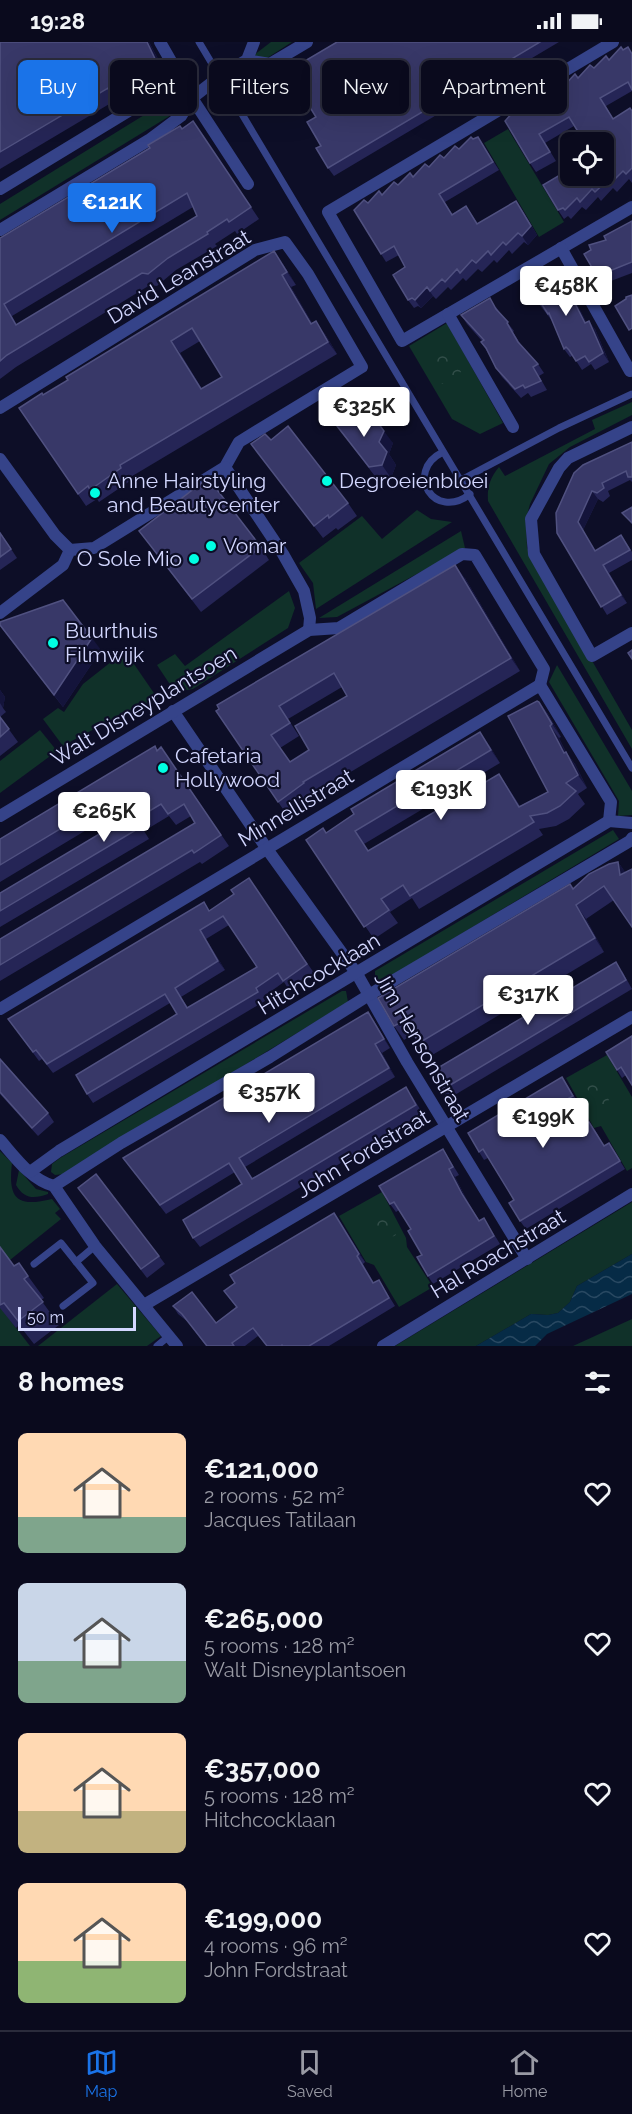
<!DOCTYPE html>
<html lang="en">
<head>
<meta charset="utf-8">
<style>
  :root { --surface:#0a0a1d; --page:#131326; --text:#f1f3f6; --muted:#999aa4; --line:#2a2b3b; --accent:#1a73e8 }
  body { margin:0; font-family:Raleway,sans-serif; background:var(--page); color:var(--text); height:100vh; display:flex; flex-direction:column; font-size:22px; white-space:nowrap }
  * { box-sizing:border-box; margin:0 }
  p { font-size:20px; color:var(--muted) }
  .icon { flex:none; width:33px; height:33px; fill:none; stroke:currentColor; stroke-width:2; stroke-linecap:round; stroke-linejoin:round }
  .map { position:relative; height:1304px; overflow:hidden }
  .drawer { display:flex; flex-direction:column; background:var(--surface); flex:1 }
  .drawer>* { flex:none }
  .banner { position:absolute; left:18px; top:18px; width:597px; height:54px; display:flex; gap:12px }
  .tools { position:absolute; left:560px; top:90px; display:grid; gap:12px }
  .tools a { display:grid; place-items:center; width:54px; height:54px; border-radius:9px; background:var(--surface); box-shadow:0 6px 24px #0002,0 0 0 2px var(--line); font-size:30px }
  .scale { position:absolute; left:18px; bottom:15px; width:118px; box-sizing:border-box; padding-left:6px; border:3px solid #d3d7ff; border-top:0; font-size:16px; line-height:21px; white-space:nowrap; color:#d3d7ff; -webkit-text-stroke:4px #0d0e27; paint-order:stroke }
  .price { position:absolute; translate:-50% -51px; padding:0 14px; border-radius:6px; background:#fff; color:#222; font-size:20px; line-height:39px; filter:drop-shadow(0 2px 3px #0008) }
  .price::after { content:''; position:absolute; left:50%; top:36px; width:18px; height:14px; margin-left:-9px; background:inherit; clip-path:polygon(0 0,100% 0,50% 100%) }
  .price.active { background:var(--accent); color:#fff }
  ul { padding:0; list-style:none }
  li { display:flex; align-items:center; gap:18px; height:150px; padding:0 18px }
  li span { display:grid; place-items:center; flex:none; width:168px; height:120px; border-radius:9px; color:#555 }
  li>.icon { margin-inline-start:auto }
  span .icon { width:72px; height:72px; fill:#fffc; stroke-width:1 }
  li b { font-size:26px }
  h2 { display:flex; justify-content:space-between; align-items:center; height:72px; padding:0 18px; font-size:26px }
  .tag { padding:0 21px; border-radius:9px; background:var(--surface); box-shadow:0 6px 24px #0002,0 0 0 2px var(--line); font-size:21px; line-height:54px }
  .tag.active { background:var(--accent); color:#fff }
  .status { display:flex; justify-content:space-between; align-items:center; height:42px; padding:0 30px; background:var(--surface); direction:ltr }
  .status svg { height:16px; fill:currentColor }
  .menu { display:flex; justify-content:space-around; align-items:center; height:84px; border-top:2px solid var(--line); background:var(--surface); font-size:16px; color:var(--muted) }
  .menu a { display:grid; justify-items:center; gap:3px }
  .menu .active { color:var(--accent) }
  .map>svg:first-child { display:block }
</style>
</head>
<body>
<div class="status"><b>19:28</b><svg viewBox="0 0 49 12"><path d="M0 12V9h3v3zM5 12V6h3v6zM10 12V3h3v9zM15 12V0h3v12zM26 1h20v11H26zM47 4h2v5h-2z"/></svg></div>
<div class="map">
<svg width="632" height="1304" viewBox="0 0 632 1304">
  <defs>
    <pattern id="forest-crowns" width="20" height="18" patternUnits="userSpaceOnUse" patternTransform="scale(1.5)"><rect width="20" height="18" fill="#103129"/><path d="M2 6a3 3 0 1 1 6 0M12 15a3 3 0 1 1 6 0" fill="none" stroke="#324e49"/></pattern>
    <pattern id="water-waves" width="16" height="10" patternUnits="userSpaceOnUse" patternTransform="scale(1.5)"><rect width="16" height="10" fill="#062b46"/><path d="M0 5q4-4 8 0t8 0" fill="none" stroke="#294962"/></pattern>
  </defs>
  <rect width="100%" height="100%" fill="#0d0e27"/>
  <g fill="#103129">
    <path d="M271 0H292L264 18 254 13Z"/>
    <path d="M175 54 183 59 184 63 181 67 0 178V162Z"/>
    <path d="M508 87 564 180 539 195 484 101Z"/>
    <path d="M447 281 503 381 480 392 452 377 409 304Z"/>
    <path d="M632 360V373L570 405 549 422 530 462 526 477 527 506 632 688V707L488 459C487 445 490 436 499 425L505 434 595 387 592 378Z"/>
    <path d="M417 468 431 477 452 480 316 567 313 541 299 521 362 474 382 497Z"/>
    <path d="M461 489 465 506 337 575 319 576Z"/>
    <path d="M289 549 295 566 288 586 193 647 175 650 157 623 175 612 185 624Z"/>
    <path d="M125 609 158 657C126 673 93 686 63 704L43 677 58 666 64 670 83 642Z"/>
    <path d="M557 623 632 749V773L618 774 619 759 549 640Z"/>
    <path d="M40 688 57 709 0 751V719Z"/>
    <path d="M613 788 619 797 383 939 375 937V929Z"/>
    <path d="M342 949H346L348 960 65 1132 55 1133 51 1130 52 1122 60 1116Z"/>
    <path d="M607 1013 632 1055V1126L627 1129 601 1084 594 1086 566 1036Z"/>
    <path d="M0 1109 12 1121C8 1156 16 1166 52 1157L60 1167 55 1171 61 1177 0 1226Z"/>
    <path d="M19 1128 36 1147 48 1150V1152C34 1157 24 1157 16 1143Z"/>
    <path d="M382 1150 406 1196 407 1205 433 1245 399 1265 374 1223 366 1220 339 1174Z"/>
    <path d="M632 1160V1212L577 1244 570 1260 558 1271 548 1273 531 1272 476 1304H395Z"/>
    <path d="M117 1242 161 1294 147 1304H38Z"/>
    <path d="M0 1265 30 1304H0Z"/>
    <path d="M632 1277V1304H573Z"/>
  </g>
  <g fill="url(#forest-crowns)">
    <path d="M450 307 461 330 442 342 430 319Z"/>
    <path d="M600 1033 609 1052 608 1071 603 1075 584 1041Z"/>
    <path d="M381 1167 396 1193 382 1200 367 1174Z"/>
  </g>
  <path fill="url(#water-waves)" d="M632 1212V1252L547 1292 535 1304H476L531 1272 548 1273 558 1271 570 1260 577 1244Z"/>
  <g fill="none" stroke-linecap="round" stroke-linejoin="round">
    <g stroke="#354389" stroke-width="7">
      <path d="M199 0 632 726"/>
      <path d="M443 410C403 430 435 480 470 452"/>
      <path d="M461 438 559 386 632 352"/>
      <path d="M76 1220 95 1204"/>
      <path d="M34 1222 61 1201 93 1241 63 1264"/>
      <path d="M157 1304 169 1294"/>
    </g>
    <g stroke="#354389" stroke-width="12">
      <path d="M160 0 192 56 248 142"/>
      <path d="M613 0 328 170 402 299 632 165"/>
      <path d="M247 18 270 22 307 0"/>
      <path d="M0 147 158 51H182L192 56"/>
      <path d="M0 188 149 98 181 74 192 56 219 35 247 18 254 0"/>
      <path d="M561 206 630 329 632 328"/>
      <path d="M448 272 513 385"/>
      <path d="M0 366 255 208 285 200 308 232 362 325 239 400 225 425 94 506 70 508 63 523 0 571"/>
      <path d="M632 385 568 416 559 426 531 477 534 512 592 614 632 591"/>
      <path d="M0 417 55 493 70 508"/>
      <path d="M225 425 283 512 304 549 310 576 309 588"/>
      <path d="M173 669 267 807 357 932 407 1020 527 1217"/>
      <path d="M0 774 309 588 339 586 462 512 475 513 544 627 540 643"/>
      <path d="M0 967 540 643 611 760 609 779"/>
      <path d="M0 1098C15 1115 31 1138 54 1144L95 1204 177 1304"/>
      <path d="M30 1130 59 1109 609 779 632 781"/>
      <path d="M54 1144 121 1101 270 1015 369 953 630 799 632 796"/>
      <path d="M144 1263 632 975"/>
      <path d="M383 1304 632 1152"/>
    </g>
  </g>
  <g fill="#252556" fill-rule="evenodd">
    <path d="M0 0H149L165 30 153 36 155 39 117 61 116 58 0 127Z"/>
    <path d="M337 0H559L334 134 328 126 321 104 316 75 305 57 300 60 295 52 288 56 283 48Z"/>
    <path d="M623 8 632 11V49L606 64 613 77 632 68V141L629 137 617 150 613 146 601 159 598 155 586 168 582 165 571 177 568 174 564 177 558 168 603 134 574 84 545 101 556 119 536 130 530 121 517 72 609 18Z"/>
    <path d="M193 79 259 177 237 192 235 189 215 202 217 204 176 228 157 244 150 243 16 325 0 337V196ZM193 165 197 174 17 283 12 274Z"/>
    <path d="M478 95 499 128 445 160 452 172 466 164 478 182 522 168 537 193 528 203 524 200 512 212 509 208 497 221 494 218 482 230 478 227 466 239 463 236 451 248 448 245 436 257 433 254 421 266 418 264 414 266 408 258 405 225 399 213 386 220 381 212 368 161 444 116Z"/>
    <path d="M632 179V231L603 242 597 234 606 198Z"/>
    <path d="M283 222 296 243 291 245 312 281 325 292 337 312 129 436 130 439 99 460 97 457 86 464 19 366ZM200 299 222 335 202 347 180 311Z"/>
    <path d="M553 227 557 233 566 241 586 280 595 287 609 320 595 328 591 322 582 328 573 314H572L570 315 564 307 553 280 539 262Z"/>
    <path d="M496 265 500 271 514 289 513 290 521 303 538 322 544 331 539 334 547 348 531 355 528 351 521 356 502 335 496 326 488 311 481 300 482 299 467 282 461 273Z"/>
    <path d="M363 379 393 401 389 412 396 423 391 436 377 437 337 384Z"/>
    <path d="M271 398 348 461 357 474 338 488 336 486 323 496 251 402Z"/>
    <path d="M632 400V440L630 438 608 449 610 454 603 460 598 457 583 488 595 509 621 493 632 510V518L609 531 627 561 607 573 557 491Z"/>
    <path d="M139 489 261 505 269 518 201 570Z"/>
    <path d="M0 490 17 516 0 528Z"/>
    <path d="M465 536 520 629 312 753 313 755 287 773 216 669ZM342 645 347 654 309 708 290 720 280 706 299 694 288 677Z"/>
    <path d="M0 584 101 608 63 665Z"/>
    <path d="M0 648 5 655 3 666 6 670 0 675Z"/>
    <path d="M539 660 548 672 561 695 559 696 566 710 575 722 587 746 578 752 585 762 569 777 556 784 539 787 543 793 419 867 412 856 390 870 398 881 374 897 306 798 326 791 489 703 500 721 364 802 369 809 499 732 520 764 548 750Z"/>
    <path d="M0 675 18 700 0 714Z"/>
    <path d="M155 704 158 708 161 705 229 804 202 822 200 820 0 939V897L195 781 191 774 176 783 169 774 144 789 149 797 0 885V851L128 775 123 766 0 840V797Z"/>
    <path d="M618 820 625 830 614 858 586 877 604 910 429 1015 414 992 404 998 394 984 573 847Z"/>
    <path d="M249 836 314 931 289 948 284 940 263 955 265 959 93 1061 87 1052 177 972 170 961 53 1031 42 1017 39 1019 8 977 204 860 210 869 234 852ZM229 883 257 925 188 966 181 955 225 928 206 897Z"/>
    <path d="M622 929 632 947 448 1057 442 1048Z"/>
    <path d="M374 979 390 1006 382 1011 395 1035 245 1125 252 1136 412 1054 423 1072 200 1205 193 1196 242 1142 235 1130 166 1172 123 1116Z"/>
    <path d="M632 994 626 1033 622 1036 617 1028Z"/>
    <path d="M0 1017 48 1071 54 1080 38 1094 0 1052Z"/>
    <path d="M562 1035 579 1062 574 1064 585 1083 595 1088 604 1104 614 1109 625 1127 526 1187 520 1179 514 1158 488 1116 484 1118 479 1110Z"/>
    <path d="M443 1107 459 1133 455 1135 468 1160 479 1178 489 1184 500 1202 433 1242 428 1234 422 1213 411 1187 399 1168 396 1170 390 1162Z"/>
    <path d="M78 1146 159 1214 165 1222 147 1236Z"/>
    <path d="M334 1171 365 1220 363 1222 374 1241 379 1238 395 1264 329 1304H267L258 1294 245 1304H206L188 1280 178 1272 173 1264 216 1281 236 1265 224 1249Z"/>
    <path d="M0 1205 14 1224 28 1234 44 1256 41 1258 59 1283 34 1302 19 1283 16 1286 0 1266Z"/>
  </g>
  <g fill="#14143b">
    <path d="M147 0H149L165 30 156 19Z"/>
    <path d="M516 159 537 193 528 203 522 194Z"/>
    <path d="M274 209 283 222 296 243 287 230Z"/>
    <path d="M560 232 566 241 591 289 585 281Z"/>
    <path d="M282 233 291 245 320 294 311 282Z"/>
    <path d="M427 245 433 254 421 266 415 258Z"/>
    <path d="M316 279 325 292 337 312 328 300Z"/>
    <path d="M589 279 595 287 609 320 603 311Z"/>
    <path d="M171 299 180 311 210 360 201 347Z"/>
    <path d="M384 389 393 401 389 412 396 423 391 436 382 423 379 400Z"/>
    <path d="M592 449 598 457 583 488 601 518 578 480Z"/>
    <path d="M455 523 465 536 520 629 511 616Z"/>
    <path d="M603 523 609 531 627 561 621 553Z"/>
    <path d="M92 596 101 608 63 665 54 653Z"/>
    <path d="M0 648 5 655 3 666 0 661Z"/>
    <path d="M539 660 548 672 561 695 552 682Z"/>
    <path d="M550 684 559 696 573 724 564 711Z"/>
    <path d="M480 690 489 703 500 721 491 708Z"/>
    <path d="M566 710 575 722 587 746 578 733Z"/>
    <path d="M499 732 508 745 528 777 519 765Z"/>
    <path d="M618 820 628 834 620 833Z"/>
    <path d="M576 863 586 877 604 910 595 896Z"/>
    <path d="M200 888 206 897 225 928 218 919Z"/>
    <path d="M368 970 374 979 390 1006 384 997Z"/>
    <path d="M375 1002 382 1011 395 1035 389 1026Z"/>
    <path d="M449 1127 455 1135 468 1160 484 1187 462 1152Z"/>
    <path d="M334 1171 340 1179 365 1220 359 1212Z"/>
  </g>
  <g fill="#383868" stroke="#505180" stroke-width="1.5" fill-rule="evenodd">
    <path d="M0 0H147L156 19 145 24 147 27 134 34 109 49 108 46 0 110Z"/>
    <path d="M337 0H540L328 126 316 106 321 104 307 80 316 75 300 49 295 52 290 43 283 48 276 36Z"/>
    <path d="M621 5 623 8 628 5 632 12V48L628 40 600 56 613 77 630 66 632 69V126L626 132 623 129 611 141 608 138 595 150 592 147 580 160 577 156 565 168 563 166 558 168 543 143 570 127V134H603V100H574L582 96 569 75 539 92 550 110 530 121 505 79 514 69 517 72 529 60 533 63 545 51 548 54 560 42 563 45 575 32 578 36 590 23 594 26 606 14 609 18Z"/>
    <path d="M193 79 251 165 229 180 227 177 207 190 208 192 168 216 148 232 142 231 7 313 0 319V196L150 106 148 103 180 84 182 87ZM187 151 197 174 16 283 4 262Z"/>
    <path d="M471 95 473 97 478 95 493 120 439 152 452 173 466 164 477 182 516 159 531 184 522 194 518 191 506 203 503 200 491 213 488 209 476 221 472 218 460 231 457 227 445 240 442 237 430 249 427 245 415 258 412 256 408 258 393 233 405 225 394 204 381 212 354 168 364 158 368 161 379 149 382 153 394 140 398 143 410 131 413 135 425 122 429 125 440 113 444 116 455 104 459 107Z"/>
    <path d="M570 102V117L563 106Z"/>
    <path d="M632 179V220L597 234 584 212 591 208 589 203 606 198 604 194Z"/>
    <path d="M274 209 287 230 282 233 311 282 316 279 328 300 120 423 121 426 90 448 88 444 78 452 19 366 42 351 43 353 68 338 66 335ZM192 286 222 335 201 347 171 299Z"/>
    <path d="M553 227 557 234 560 232 585 281 589 279 603 311 589 320 585 314 576 319 569 308 566 305 564 307 549 271 548 272 541 261 539 262 531 240Z"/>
    <path d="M632 253V286L629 288 615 264 626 257V255Z"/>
    <path d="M490 256 496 267 508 280 507 281 518 300 538 322 533 325 541 339 525 346 523 343 515 347 496 326 486 306 481 300 484 298 461 273Z"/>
    <path d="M356 369 363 379 376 378 384 389 379 400 387 410 382 423 369 425 337 384 342 371Z"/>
    <path d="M288 384 348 461 329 476 328 473 314 484 251 402 265 392 271 398Z"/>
    <path d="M632 400V435H628L626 429 602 441 604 446 597 451 592 449 578 480 595 509 621 493 630 508 603 523 621 553 601 565 557 491 556 471 574 431 583 423Z"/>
    <path d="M208 436 261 505 192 557 139 489Z"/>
    <path d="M632 465V481L622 471Z"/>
    <path d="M0 491 11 507 0 515Z"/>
    <path d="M455 523 511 616 303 740 304 741 278 760 216 669 219 667 217 663ZM334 631 347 654 295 684 309 708 290 720 271 693 290 681 279 664Z"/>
    <path d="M63 558 92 596 54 653 0 583V580Z"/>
    <path d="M632 608V617L628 611Z"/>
    <path d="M537 659 539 660 552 682 550 684 564 711 566 710 578 733 566 741 576 749 560 764 547 771 530 774 534 780 410 854 403 843 381 857 389 868 364 885 306 798 323 786 326 791 354 772 351 767 480 690 491 708 355 789 368 809 499 732 519 765 548 750 508 674Z"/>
    <path d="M0 675 9 687 0 695Z"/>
    <path d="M155 704 157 709 161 705 221 793 194 811 192 808 0 923V897L195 781 184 762 168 772 161 762 136 777 141 785 0 869V851L128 775 115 754 0 823V797Z"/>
    <path d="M618 820 620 833 632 827V885L604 844 576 863 595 896 419 1001 405 978 394 984 378 956 570 842 573 847 589 832 609 822Z"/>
    <path d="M249 836 307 922 283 939 278 931 256 946 258 950 87 1052 76 1033 177 972 165 952 47 1022 36 1008 33 1010 8 977 204 860 209 869 234 852 231 848ZM223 874 257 925 187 966 175 946 218 919 200 888Z"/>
    <path d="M616 920 626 938 442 1048 431 1030Z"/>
    <path d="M368 970 384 997 375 1002 389 1026 239 1116 252 1137 406 1045 416 1063 193 1196 183 1178 242 1142 229 1121 160 1163 123 1116Z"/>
    <path d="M632 994V1043L621 1025 617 1028 606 1010Z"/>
    <path d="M0 1017 48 1071 32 1086 0 1050Z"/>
    <path d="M562 1035 573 1054 569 1056 584 1083 589 1080 604 1104 609 1101 620 1119 520 1179 509 1161 514 1158 483 1107 479 1110 468 1091Z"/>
    <path d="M443 1107 453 1125 449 1127 462 1152 479 1179 484 1176 494 1194 428 1234 417 1215 422 1213 408 1189 411 1187 394 1160 390 1162 379 1144Z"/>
    <path d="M96 1132 159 1214 141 1227 78 1146Z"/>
    <path d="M334 1171 359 1212 357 1214 373 1241 379 1238 389 1256 309 1304H283L282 1303 281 1304H267L253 1286 232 1301 234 1304H207L182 1272 173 1264 192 1250 216 1281 237 1265 224 1249 235 1241 230 1233Z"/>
    <path d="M0 1205 14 1224 19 1221 28 1234 24 1237 43 1260 18 1279 4 1261 0 1263Z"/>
  </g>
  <g fill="#00fee3" stroke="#0d0e27" stroke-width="2">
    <circle cx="327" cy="439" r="6"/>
    <circle cx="95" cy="451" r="6"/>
    <circle cx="211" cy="504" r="6"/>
    <circle cx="194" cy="517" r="6"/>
    <circle cx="53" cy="601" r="6"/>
    <circle cx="163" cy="726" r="6"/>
  </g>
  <g text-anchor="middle" stroke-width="4.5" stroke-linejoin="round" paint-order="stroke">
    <g font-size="21" fill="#d3d7ff" stroke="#0d0e27">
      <text transform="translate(179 235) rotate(-31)" y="7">David Leanstraat</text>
      <text transform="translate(144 664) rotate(-31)" y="7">Walt Disneyplantsoen</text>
      <text transform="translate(296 766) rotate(-31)" y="7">Minnellistraat</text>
      <text transform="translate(319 932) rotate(-31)" y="7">Hitchcocklaan</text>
      <text transform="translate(422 1005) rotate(60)" y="7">Jim Hensonstraat</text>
      <text transform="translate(363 1112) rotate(-31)" y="7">John Fordstraat</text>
      <text transform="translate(498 1212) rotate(-31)" y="7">Hal Roachstraat</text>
    </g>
    <g font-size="21" fill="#d3d7ff" stroke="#0d0e27" text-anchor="start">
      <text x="107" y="446">Anne Hairstyling<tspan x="107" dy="24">and Beautycenter</tspan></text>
      <text x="339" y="446">Degroeienbloei</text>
      <text x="223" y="511">Vomar</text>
      <text x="182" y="524" text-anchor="end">O Sole Mio</text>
      <text x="65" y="596">Buurthuis<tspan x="65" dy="24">Filmwijk</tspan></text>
      <text x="175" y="721">Cafetaria<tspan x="175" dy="24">Hollywood</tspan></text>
    </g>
  </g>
</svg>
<div class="tools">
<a><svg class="icon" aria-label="locate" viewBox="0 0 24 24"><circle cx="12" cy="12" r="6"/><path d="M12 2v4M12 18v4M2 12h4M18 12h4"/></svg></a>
</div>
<div class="scale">50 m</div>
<b class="price active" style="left:112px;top:192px">€121K</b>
<b class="price" style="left:566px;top:275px">€458K</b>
<b class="price" style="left:364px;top:396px">€325K</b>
<b class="price" style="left:441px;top:779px">€193K</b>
<b class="price" style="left:104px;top:801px">€265K</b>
<b class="price" style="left:528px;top:984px">€317K</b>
<b class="price" style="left:269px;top:1082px">€357K</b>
<b class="price" style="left:543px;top:1107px">€199K</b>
<div class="banner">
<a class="tag active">Buy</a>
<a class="tag">Rent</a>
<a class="tag">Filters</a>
<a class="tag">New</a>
<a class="tag">Apartment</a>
</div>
</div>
<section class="drawer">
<h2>8 homes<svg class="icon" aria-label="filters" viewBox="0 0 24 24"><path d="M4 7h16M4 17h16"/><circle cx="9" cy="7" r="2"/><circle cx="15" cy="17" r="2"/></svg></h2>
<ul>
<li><span style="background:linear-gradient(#ffd9b3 70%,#7fa58c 0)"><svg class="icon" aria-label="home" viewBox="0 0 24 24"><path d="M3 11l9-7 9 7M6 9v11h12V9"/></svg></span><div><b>€121,000</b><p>2 rooms · 52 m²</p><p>Jacques Tatilaan</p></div><svg class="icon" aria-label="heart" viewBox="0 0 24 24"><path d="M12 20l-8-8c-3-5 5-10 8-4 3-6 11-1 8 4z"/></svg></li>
<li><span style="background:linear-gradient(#c9d6e8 65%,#7fa58c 0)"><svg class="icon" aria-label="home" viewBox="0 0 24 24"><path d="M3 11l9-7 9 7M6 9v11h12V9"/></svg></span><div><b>€265,000</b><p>5 rooms · 128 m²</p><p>Walt Disneyplantsoen</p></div><svg class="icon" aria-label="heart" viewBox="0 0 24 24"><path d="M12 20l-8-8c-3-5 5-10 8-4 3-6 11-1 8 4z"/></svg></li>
<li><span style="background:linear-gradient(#ffd9b3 65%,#c2b280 0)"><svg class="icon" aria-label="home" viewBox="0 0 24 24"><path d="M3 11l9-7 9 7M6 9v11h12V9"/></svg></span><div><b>€357,000</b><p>5 rooms · 128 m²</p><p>Hitchcocklaan</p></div><svg class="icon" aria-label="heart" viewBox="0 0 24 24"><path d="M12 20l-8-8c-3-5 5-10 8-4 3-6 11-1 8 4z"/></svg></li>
<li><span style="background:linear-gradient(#ffd9b3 65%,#8fb573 0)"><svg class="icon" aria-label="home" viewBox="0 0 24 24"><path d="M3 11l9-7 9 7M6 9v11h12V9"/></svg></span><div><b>€199,000</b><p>4 rooms · 96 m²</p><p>John Fordstraat</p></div><svg class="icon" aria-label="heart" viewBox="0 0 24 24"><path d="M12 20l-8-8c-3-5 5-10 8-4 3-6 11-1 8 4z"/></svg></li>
</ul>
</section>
<nav class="menu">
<a class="active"><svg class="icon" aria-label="map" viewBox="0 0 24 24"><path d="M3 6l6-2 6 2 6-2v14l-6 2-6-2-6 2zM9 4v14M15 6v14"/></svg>Map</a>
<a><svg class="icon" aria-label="saved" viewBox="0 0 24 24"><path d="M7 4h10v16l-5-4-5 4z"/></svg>Saved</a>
<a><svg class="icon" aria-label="home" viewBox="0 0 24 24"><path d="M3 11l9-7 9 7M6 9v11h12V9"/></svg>Home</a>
</nav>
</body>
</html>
